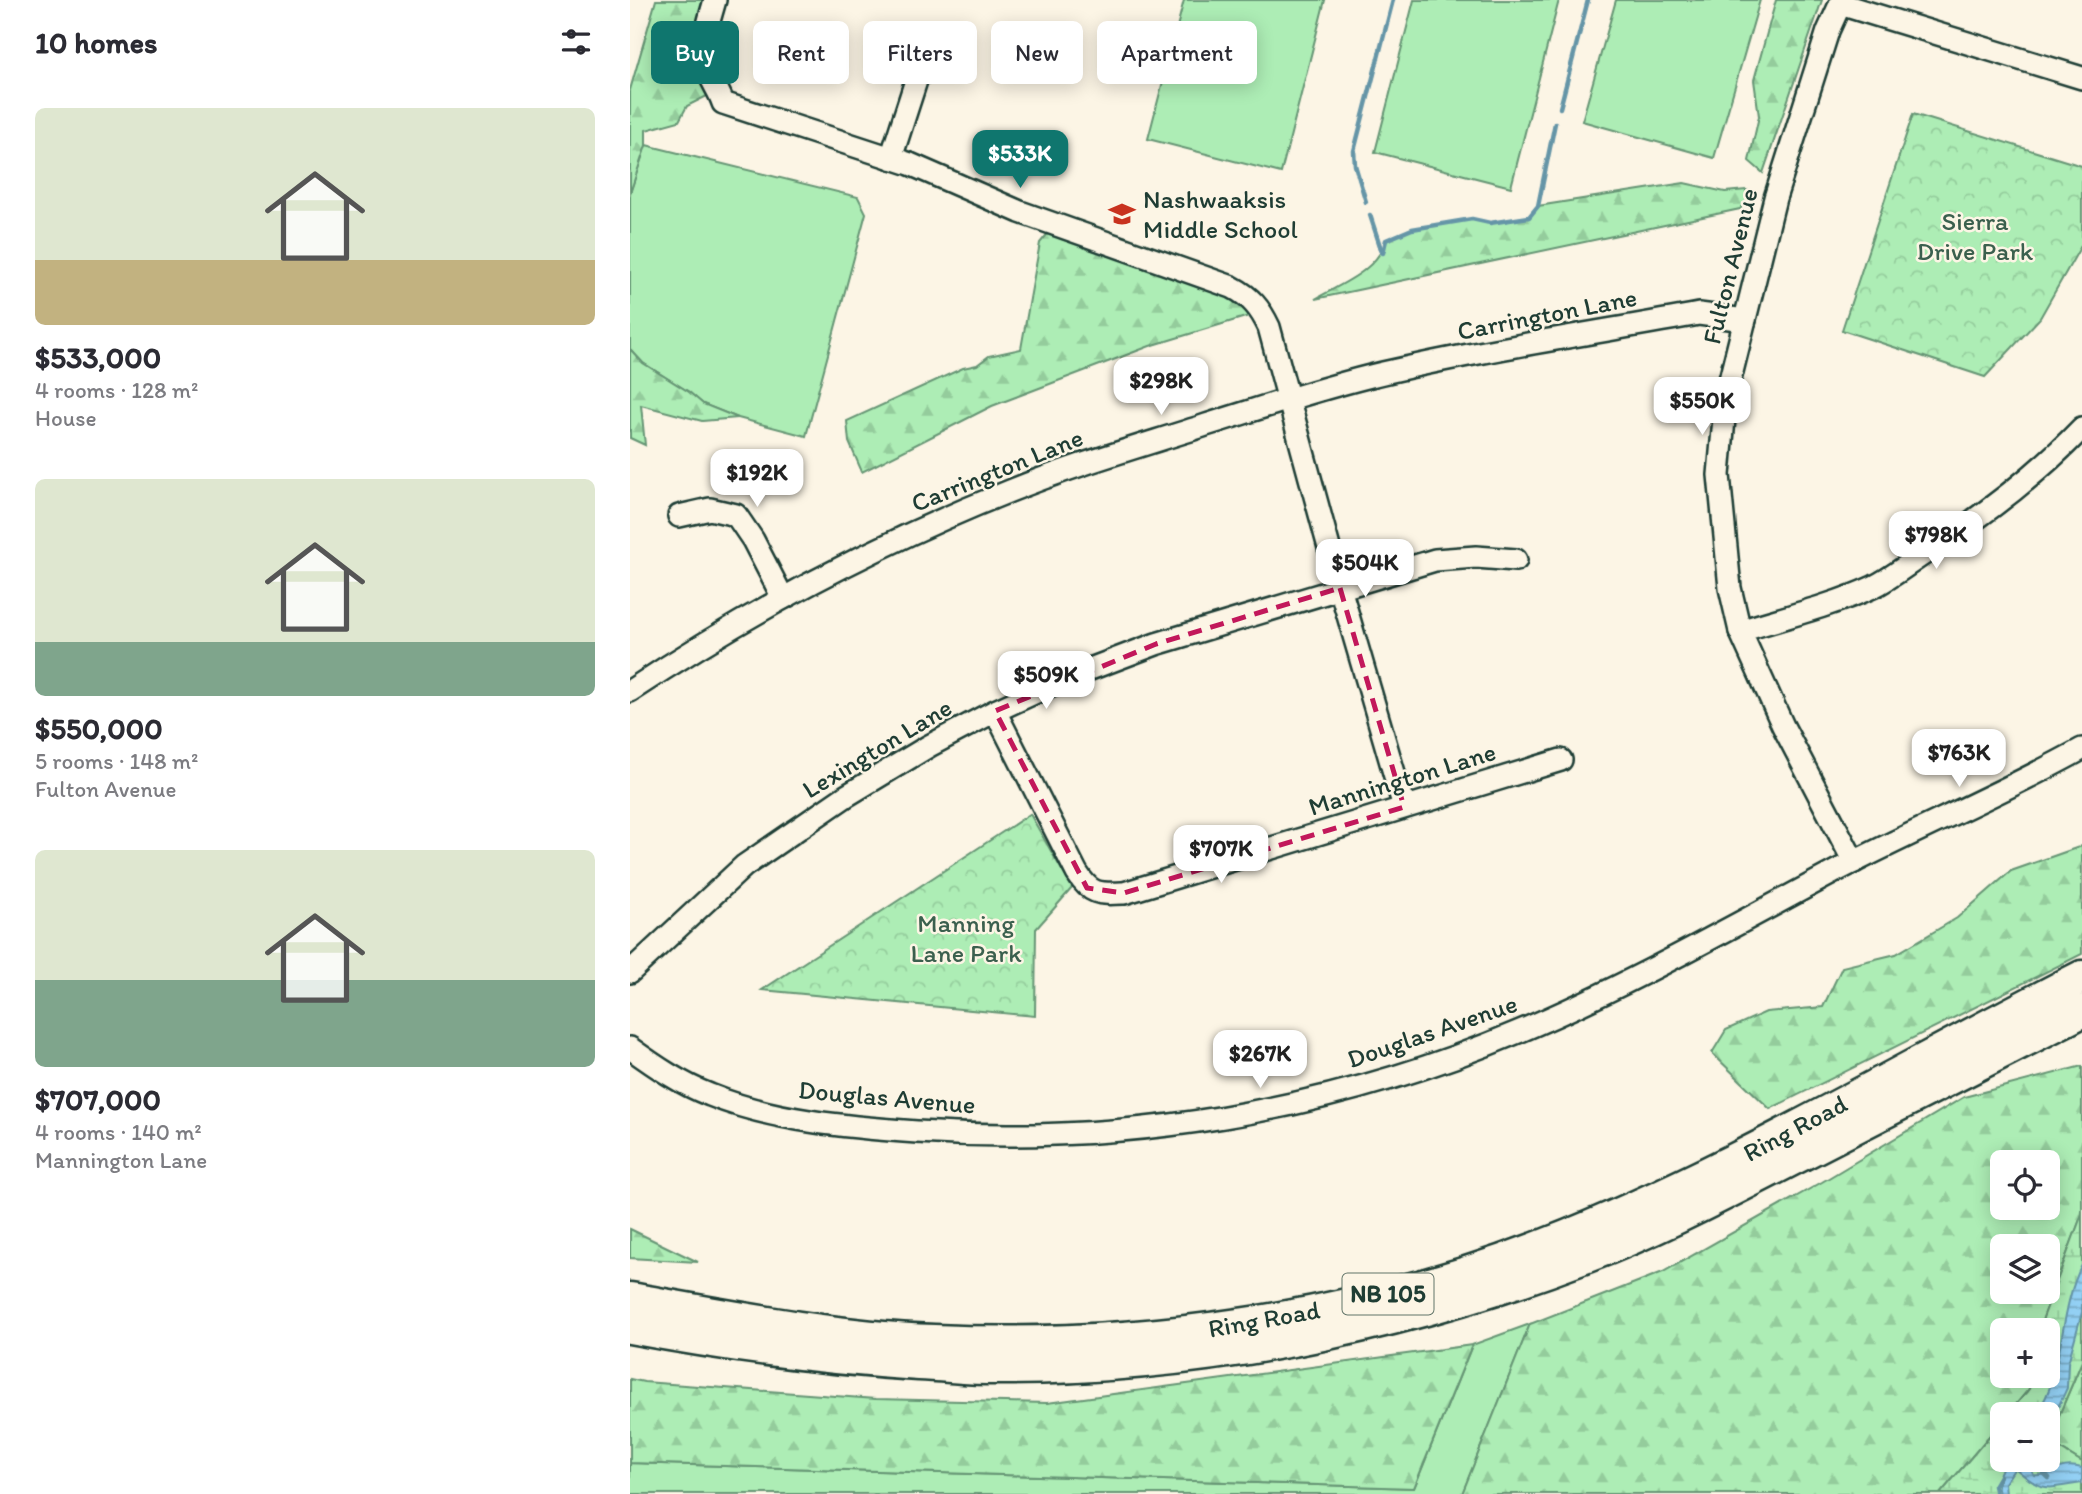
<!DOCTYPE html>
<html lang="en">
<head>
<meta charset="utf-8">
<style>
  :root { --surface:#fff; --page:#f2f2f3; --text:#2b2b33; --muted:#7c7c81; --accent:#0f766e }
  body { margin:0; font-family:Itim,sans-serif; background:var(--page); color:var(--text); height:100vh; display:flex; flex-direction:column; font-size:26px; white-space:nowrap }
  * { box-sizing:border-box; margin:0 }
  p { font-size:23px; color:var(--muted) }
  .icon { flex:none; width:38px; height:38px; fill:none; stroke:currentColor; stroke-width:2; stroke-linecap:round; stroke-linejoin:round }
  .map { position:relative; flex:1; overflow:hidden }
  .side { display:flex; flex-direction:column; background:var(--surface); width:630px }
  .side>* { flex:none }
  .hud { position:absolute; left:21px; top:21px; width:665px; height:63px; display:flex; gap:14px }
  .fabs { position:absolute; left:1360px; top:1150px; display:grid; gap:14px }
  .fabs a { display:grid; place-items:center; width:70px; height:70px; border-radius:10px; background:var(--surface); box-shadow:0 4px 18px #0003; font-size:35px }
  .price { position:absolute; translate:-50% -60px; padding:0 16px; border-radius:14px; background:#fff; color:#222; font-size:23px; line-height:46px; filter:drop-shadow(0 2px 4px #0008) }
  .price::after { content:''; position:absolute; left:50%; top:42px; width:21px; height:16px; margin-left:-10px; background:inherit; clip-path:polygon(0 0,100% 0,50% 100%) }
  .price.on { background:var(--accent); color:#fff }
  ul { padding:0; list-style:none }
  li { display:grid; align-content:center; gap:14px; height:371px; padding:0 35px }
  li span { display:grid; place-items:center; height:217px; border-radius:10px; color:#555 }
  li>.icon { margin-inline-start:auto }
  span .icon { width:126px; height:126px; fill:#fffc; stroke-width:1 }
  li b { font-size:30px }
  h2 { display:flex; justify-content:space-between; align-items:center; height:84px; padding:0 35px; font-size:30px }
  .pill { padding:0 24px; border-radius:10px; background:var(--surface); box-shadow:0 4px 18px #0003; font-size:24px; line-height:63px }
  .pill.on { background:var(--accent); color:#fff }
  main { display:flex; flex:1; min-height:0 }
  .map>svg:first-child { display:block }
</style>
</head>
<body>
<main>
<section class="side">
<h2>10 homes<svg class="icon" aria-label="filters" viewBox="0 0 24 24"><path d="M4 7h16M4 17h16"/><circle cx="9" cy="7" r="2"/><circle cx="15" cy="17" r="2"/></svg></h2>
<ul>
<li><span style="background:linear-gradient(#dfe7d0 70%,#c2b280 0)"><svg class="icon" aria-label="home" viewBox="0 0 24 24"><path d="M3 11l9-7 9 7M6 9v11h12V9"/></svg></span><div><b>$533,000</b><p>4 rooms · 128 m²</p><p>House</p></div></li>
<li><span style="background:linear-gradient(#dfe7d0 75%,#7fa58c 0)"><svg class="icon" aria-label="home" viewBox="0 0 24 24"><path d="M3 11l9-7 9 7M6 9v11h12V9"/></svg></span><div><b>$550,000</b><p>5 rooms · 148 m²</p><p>Fulton Avenue</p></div></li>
<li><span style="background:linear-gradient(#dfe7d0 60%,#7fa58c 0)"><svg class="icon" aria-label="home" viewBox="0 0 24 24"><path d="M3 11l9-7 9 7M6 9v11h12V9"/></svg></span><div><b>$707,000</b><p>4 rooms · 140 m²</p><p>Mannington Lane</p></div></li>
</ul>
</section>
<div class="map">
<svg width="1452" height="1494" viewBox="0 0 1452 1494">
  <defs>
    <pattern id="forest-firs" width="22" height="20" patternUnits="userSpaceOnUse" patternTransform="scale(1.75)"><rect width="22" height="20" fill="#adedb5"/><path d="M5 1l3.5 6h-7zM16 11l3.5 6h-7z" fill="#94cc9c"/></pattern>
    <pattern id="wetland-marsh" width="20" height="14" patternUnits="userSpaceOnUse" patternTransform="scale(1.75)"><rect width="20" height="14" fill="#adedb5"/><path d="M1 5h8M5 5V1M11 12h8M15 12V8" fill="none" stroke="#94cc9c"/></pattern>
    <pattern id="park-crowns" width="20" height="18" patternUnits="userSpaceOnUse" patternTransform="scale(1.75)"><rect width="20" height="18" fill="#adedb5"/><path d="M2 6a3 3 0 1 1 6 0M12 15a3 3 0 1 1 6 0" fill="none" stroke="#94cc9c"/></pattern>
    <pattern id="water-rules" width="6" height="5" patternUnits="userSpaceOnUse" patternTransform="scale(1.75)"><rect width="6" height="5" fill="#93d0f4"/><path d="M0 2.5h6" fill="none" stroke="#77aac6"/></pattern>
  </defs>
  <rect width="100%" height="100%" fill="#fcf5e5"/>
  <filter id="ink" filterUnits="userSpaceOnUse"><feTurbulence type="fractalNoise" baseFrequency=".0143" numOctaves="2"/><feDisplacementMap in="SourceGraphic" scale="14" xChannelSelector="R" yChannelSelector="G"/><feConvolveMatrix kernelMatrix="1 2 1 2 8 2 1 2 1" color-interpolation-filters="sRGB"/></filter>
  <g filter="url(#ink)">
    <g fill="#adedb5" stroke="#669574" stroke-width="2">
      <path d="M554 0H695L651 173 518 139Z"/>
      <path d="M784 0H929L881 187 745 152Z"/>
      <path d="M986 0H1130L1084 158 952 121Z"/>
      <path d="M16 145 228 197 236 213 176 436 108 418 73 404 59 392 13 363 0 349V193Z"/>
      <path d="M900 1324 832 1494H0V1463L784 1488 842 1345Z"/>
    </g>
    <g fill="url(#forest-firs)" stroke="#669574" stroke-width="2" fill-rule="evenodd">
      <path d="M26 0H85L76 31 89 90 57 106 49 121 16 130V145L0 193V90Z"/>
      <path d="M1146 0H1192L1133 173 1119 161 1129 116 1124 80Z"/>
      <path d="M1054 183 1095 192 1116 190 1126 194 1110 209 685 299C711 284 747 271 756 240L782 229 842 219 860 223 899 217 908 206Z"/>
      <path d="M425 225 602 287 632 312 520 346 362 406 232 472 219 442 217 421 333 368 347 365 359 356 391 349 410 243Z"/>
      <path d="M0 349 13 363 59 392 73 404 108 418 72 421 11 405 15 445 0 438Z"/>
      <path d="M1452 846V954L1140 1109 1082 1053 1096 1030 1136 1012 1193 1007 1212 967 1266 954 1327 918 1381 871Z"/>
      <path d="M1452 1066V1214L1413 1318 1411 1330H1372V1376H1402L1399 1389 1378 1414H1372V1421L1310 1494H832L900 1324 1033 1272 1192 1182 1334 1097ZM1372 1162H1418V1208H1372ZM1372 1246H1418V1292H1372Z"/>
      <path d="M0 1229 68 1262 0 1258Z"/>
      <path d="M842 1345 784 1488 0 1463V1379L14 1382 246 1399 417 1403Z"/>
      <path d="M1452 1361V1462L1418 1441Z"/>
    </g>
    <path fill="url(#wetland-marsh)" stroke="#669574" stroke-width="2" d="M1452 1214V1361L1418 1441 1452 1462V1494H1310L1372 1421V1460H1418V1414H1378L1399 1389 1402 1376H1418V1330H1411L1413 1318Z"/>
    <g fill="url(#park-crowns)" stroke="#669574" stroke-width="2">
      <path d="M1283 114 1452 166V244L1410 318 1355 377 1212 330Z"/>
      <path d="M400 814 442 888 406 929 405 1016 132 990Z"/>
    </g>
    <g fill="url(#water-rules)" stroke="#6595a7" stroke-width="2">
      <path d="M1452 1265V1312L1438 1363 1437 1388 1426 1412 1418 1423V1414H1406C1435 1375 1428 1310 1452 1265Z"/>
      <path d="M1376 1460H1395L1404 1475C1424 1477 1427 1461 1452 1468V1483C1416 1488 1414 1494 1385 1468L1375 1483 1376 1494H1369C1365 1480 1370 1472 1376 1460Z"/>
    </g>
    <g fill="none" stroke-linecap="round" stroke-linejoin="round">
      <g stroke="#6595a7" stroke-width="4.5">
        <path d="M930 108 958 0"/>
        <path d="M736 202 725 165 724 151 763 0"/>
        <path d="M740 215 752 252"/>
        <path d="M753 253 756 240 782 229 842 219 860 223 899 217 908 206 925 123"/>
        <path d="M1393 1461H1401L1419 1478"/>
        <path d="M1366 1494 1364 1486 1370 1476"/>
      </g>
      <g stroke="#1f3d34" stroke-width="26">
        <g id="minor">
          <path d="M85 0C79 22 70 44 77 67 80 80 89 90 93 103L280 164 390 212 602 287C621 297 630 308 639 327L710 588 774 807"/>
          <path d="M1212 0 1198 31 1145 198 1096 396 1089 475 1100 588 1110 631 1153 726 1224 862"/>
          <path d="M1210 4 1452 78"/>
          <path d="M261 158 294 56 299 33"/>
          <path d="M49 516 80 509 106 515 123 540 153 598"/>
          <path d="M1110 631C1155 617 1201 606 1243 587 1262 578 1279 563 1297 552 1353 516 1406 476 1452 428"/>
          <path d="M0 691C119 612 247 544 380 491 444 465 511 446 576 425 634 407 693 387 753 373 857 349 964 333 1069 314L1115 320"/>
          <path d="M365 711 447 873C461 895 469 894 494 893L931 760"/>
          <path d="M0 972 114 866 216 796 299 746 365 711 439 677 526 644 805 560 846 557 886 560"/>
          <path d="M0 1048C25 1066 51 1084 80 1095 144 1121 218 1127 287 1132 491 1146 699 1112 888 1032 998 986 1103 926 1208 870 1289 828 1373 793 1452 749"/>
        </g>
      </g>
      <g stroke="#1f3d34" stroke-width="37">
        <g id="highway">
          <path d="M0 1299C101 1317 202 1337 304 1341 507 1350 727 1319 916 1245 1102 1172 1274 1067 1452 977"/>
          <path d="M0 1327C97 1345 191 1358 289 1364 317 1365 345 1369 373 1368 575 1367 769 1328 957 1256 1031 1228 1101 1190 1172 1154 1265 1106 1358 1059 1452 1011"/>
        </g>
      </g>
      <use href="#minor" stroke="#fcf5e5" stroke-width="21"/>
      <use href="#highway" stroke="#fcf5e5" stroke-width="32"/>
    </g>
  </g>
  <path fill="none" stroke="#c2185b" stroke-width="5" stroke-dasharray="14 9" stroke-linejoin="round" d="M710 588 774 807 494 893 457 888 365 711 526 644Z"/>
  <defs>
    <g id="school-bare" transform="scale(2.1)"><path d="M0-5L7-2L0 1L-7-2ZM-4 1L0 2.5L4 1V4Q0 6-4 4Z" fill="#c8321e" stroke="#fcf5e5" stroke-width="2.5" paint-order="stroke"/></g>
  </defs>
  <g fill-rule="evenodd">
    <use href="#school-bare" x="492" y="214"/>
  </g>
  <g text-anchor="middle" stroke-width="5" stroke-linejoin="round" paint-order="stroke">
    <rect fill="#fcf5e5" stroke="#617469" stroke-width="2" x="712.5" y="1273.5" width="91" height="41" rx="5"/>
    <g font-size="24" font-weight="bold" fill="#1f3d34">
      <text x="758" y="1302">NB 105</text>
    </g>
    <g font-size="26" fill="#1f3d34" stroke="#fcf5e5" text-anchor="start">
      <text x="513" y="208">Nashwaaksis<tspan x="513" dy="30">Middle School</tspan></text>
    </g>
    <g font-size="26" fill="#3b604e" stroke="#fcf5e5">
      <text x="1345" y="230">Sierra<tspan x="1345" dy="30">Drive Park</tspan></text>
      <text x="336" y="932">Manning<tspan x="336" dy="30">Lane Park</tspan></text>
    </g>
    <g font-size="26" fill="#1f3d34" stroke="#fcf5e5">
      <text transform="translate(1100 266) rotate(-76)" y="9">Fulton Avenue</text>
      <text transform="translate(917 314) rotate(-11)" y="9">Carrington Lane</text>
      <text transform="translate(367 470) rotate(-22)" y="9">Carrington Lane</text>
      <text transform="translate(247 748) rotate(-31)" y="9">Lexington Lane</text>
      <text transform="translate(772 779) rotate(-17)" y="9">Mannington Lane</text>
      <text transform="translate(802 1031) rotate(-19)" y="9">Douglas Avenue</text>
      <text transform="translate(257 1097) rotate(5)" y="9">Douglas Avenue</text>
      <text transform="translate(1165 1128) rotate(-28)" y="9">Ring Road</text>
      <text transform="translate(634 1319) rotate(-10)" y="9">Ring Road</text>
    </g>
  </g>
</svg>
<div class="fabs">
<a><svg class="icon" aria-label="locate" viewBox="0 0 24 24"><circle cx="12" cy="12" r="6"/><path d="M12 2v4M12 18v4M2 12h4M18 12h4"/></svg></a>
<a><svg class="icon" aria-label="layers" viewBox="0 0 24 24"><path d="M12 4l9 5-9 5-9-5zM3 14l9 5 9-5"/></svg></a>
<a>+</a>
<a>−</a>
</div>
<b class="price on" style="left:390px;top:190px">$533K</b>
<b class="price" style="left:531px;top:417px">$298K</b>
<b class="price" style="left:1072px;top:437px">$550K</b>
<b class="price" style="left:127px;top:509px">$192K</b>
<b class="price" style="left:1306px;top:571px">$798K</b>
<b class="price" style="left:735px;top:599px">$504K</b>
<b class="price" style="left:416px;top:711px">$509K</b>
<b class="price" style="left:1329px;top:789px">$763K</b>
<b class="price" style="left:591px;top:885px">$707K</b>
<b class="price" style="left:630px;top:1090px">$267K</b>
<div class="hud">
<a class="pill on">Buy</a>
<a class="pill">Rent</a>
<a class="pill">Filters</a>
<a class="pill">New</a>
<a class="pill">Apartment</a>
</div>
</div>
</main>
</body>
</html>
